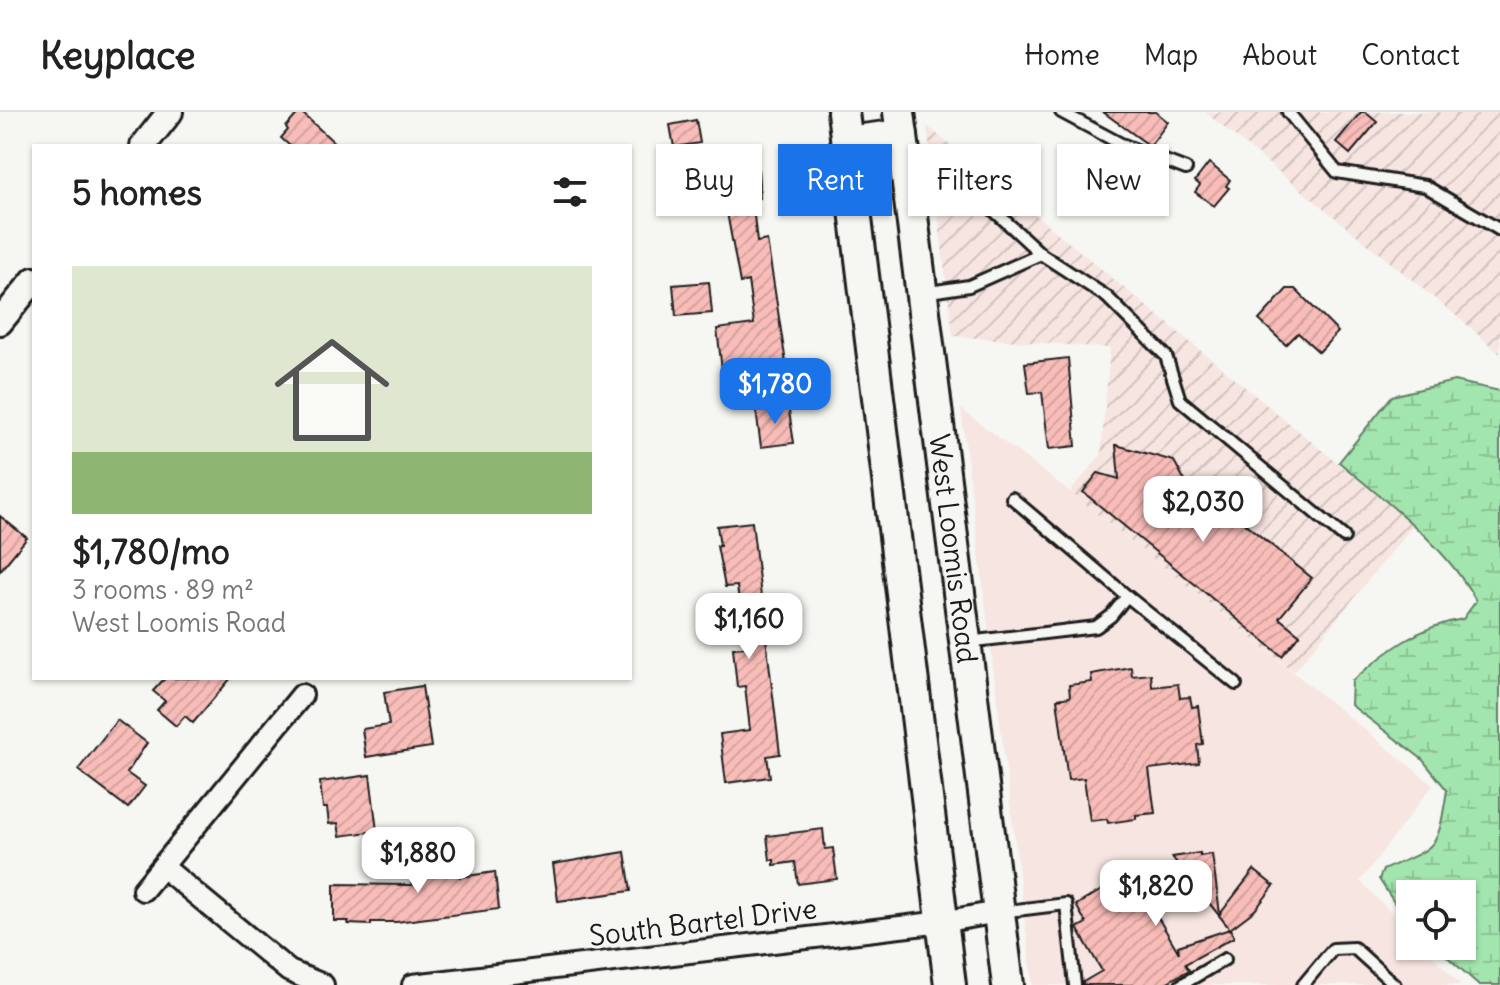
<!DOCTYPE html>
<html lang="en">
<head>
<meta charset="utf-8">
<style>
  :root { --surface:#fff; --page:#f2f2f2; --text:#222; --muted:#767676; --line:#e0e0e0; --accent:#1a73e8 }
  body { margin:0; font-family:Delius,sans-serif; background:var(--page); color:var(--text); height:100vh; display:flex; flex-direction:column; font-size:30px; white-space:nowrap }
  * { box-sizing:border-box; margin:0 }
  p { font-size:26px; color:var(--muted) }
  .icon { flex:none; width:44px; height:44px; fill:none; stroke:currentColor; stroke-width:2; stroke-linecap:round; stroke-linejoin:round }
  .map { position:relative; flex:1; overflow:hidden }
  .drawer { position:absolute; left:32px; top:32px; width:600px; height:536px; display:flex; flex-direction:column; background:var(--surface); border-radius:0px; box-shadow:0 2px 6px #0004 }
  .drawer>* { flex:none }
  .hud { position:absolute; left:656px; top:32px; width:724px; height:72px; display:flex; gap:16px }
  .tools { position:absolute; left:1396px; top:768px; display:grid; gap:16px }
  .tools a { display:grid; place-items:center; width:80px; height:80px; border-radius:0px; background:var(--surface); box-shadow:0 2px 6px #0004; font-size:40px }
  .price { position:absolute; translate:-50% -68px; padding:0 18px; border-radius:16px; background:#fff; color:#222; font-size:26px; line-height:52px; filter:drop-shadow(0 2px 4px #0008) }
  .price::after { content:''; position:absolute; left:50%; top:48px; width:24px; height:18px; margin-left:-12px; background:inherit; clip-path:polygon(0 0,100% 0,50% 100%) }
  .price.active { background:var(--accent); color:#fff }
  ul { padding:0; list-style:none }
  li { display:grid; align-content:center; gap:16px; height:424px; padding:0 40px }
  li+li { border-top:2px solid var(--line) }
  li span { display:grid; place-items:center; height:248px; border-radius:0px; color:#555 }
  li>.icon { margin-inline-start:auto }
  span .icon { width:144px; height:144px; fill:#fffc; stroke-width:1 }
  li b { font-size:34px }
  h2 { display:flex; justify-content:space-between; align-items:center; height:96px; padding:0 40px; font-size:34px }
  .pill { padding:0 28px; border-radius:0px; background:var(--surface); box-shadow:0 2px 6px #0004; font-size:28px; line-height:72px }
  .pill.active { background:var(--accent); color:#fff }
  header { display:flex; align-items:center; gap:48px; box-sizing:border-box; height:112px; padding:0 40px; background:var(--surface); border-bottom:2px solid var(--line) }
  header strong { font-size:38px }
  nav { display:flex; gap:44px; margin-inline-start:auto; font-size:28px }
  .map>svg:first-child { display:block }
</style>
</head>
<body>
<header>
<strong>Keyplace</strong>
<nav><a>Home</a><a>Map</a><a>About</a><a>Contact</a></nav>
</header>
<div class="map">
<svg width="1500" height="873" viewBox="0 0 1500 873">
  <defs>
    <pattern id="industrial-furrows" width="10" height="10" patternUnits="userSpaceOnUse" patternTransform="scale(2)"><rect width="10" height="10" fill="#f7e5e1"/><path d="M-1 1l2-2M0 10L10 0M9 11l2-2" fill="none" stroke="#d3c4c0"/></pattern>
    <pattern id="wetland-marsh" width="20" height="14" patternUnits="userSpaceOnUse" patternTransform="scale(2)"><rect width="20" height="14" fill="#a3e5ae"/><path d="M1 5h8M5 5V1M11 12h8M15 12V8" fill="none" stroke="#8cc495"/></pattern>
    <pattern id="building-hatch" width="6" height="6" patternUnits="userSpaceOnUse" patternTransform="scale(2)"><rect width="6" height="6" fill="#f9bdb9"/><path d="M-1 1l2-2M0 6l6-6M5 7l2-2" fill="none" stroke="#d5a29e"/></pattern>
  </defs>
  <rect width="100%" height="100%" fill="#f6f6f2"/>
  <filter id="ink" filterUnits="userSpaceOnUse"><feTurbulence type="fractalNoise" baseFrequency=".0125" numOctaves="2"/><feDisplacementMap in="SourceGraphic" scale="16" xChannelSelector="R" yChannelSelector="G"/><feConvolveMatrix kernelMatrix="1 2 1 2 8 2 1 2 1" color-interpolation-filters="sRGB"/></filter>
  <g filter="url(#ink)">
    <path fill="#f7e5e1" d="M961 297 1070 380 1433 673 1360 769 1410 820V834H1423L1461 873H1033Z"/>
    <g fill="url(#industrial-furrows)">
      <path d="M1205 0H1500V242L1465 211Z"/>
      <path d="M927 14 1413 413 1294 560 1070 380 1101 343 1110 236 953 224Z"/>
    </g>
    <path fill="url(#wetland-marsh)" stroke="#608065" stroke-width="2" d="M1454 269 1500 279V873H1479L1435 834H1462V782H1410V815L1379 767 1383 758C1439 733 1437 740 1447 678L1422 647 1351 593 1352 569C1386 540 1418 514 1463 507L1476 489C1446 433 1387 391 1339 350L1392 284Z"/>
    <g fill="url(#building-hatch)" stroke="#1c1c1c" stroke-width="2">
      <path d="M299 0H301L338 34H290L281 26 288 18 286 15Z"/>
      <path d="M1103 0H1156L1168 10 1150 34Z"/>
      <path d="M1361 0H1365L1377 10 1350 42 1336 30Z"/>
      <path d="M696 8 700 31 674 35 670 13Z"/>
      <path d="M1209 51 1230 68 1226 74 1229 76 1214 94 1195 80 1200 73 1195 69Z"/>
      <path d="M758 57 760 86H752L757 130 767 128 786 251 722 258 717 217 754 212 748 169 740 171 728 106 724 60Z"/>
      <path d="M709 170 712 201 676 204 673 173Z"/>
      <path d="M1287 177H1295L1338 220 1319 240 1298 221 1286 233 1259 208Z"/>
      <path d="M1068 246 1076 334 1049 337 1042 280 1029 281 1025 251Z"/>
      <path d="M788 293 794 331 761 335 756 298Z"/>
      <path d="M1116 333 1174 349 1196 389 1233 402 1312 466 1279 506 1300 523 1282 544 1083 380 1098 361 1119 367Z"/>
      <path d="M0 404 27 426 0 459Z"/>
      <path d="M752 410 780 642 767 644 770 665 726 671 720 622 750 618 745 574 737 575 733 536 745 535 737 474 725 475 717 434H720L717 414Z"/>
      <path d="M1131 555 1132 564 1151 562 1152 575 1178 572 1180 586 1190 585 1192 595 1198 594 1203 632 1197 633 1199 651 1149 657 1155 701 1136 703V707L1108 711 1107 707 1090 709 1084 666 1068 668 1057 587 1070 585 1069 573 1092 570 1091 562Z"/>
      <path d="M165 566H231L193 611 185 604 176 614 157 598 165 589 153 579Z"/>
      <path d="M422 574 431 635 366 645 362 617 389 613 384 580Z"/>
      <path d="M117 608 147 631 127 661 145 674 128 696 78 658Z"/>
      <path d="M370 663 377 719 340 724 338 711 329 712 327 696H323L320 670Z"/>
      <path d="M823 717 825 737 833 736 837 767 798 772 795 750 774 753V748H770L767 724Z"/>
      <path d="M457 738 460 765 495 760 499 797 396 810H371V813L348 812 349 809H334V772L412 773 411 767 427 765 425 741Z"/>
      <path d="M625 740 631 779 558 789 553 752Z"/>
      <path d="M1200 741V744L1212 742 1220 802 1254 758 1274 774 1255 798 1230 817 1234 825 1185 852 1189 858 1162 873H1083V870L1102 859 1077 816 1086 811 1076 793 1122 766 1132 782 1141 777 1179 841 1178 834 1230 817 1172 745Z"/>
    </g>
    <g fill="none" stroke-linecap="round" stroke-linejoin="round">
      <g stroke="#1c1c1c" stroke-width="16">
        <g id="service">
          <path d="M1061 0 1121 32 1186 57"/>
          <path d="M1288 0 1337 60 1425 74 1500 118"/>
          <path d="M908 54 949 57 1041 142 1107 185 1166 244 1180 288 1344 425"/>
          <path d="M923 181 969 174 1041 142"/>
          <path d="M1012 386 1127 484"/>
          <path d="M967 530 1096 515 1111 504 1127 484 1236 572"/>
          <path d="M1000 800 1066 792 1075 873"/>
          <path d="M1181 873 1225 847"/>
          <path d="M1303 873 1333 837 1354 836 1395 873"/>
        </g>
      </g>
      <g stroke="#1c1c1c" stroke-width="26">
        <g id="minor">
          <path d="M163 755 289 859 323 873"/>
          <path d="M143 778 302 583"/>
          <path d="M413 873 942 810 998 800"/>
        </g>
      </g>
      <g stroke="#1c1c1c" stroke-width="30">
        <g id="tertiary">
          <path d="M143 34 170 0"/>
          <path d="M0 210 34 168"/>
        </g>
      </g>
      <g stroke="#1c1c1c" stroke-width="36">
        <g id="primary">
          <path d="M843 0 950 873"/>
          <path id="s1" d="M899 0 1008 873"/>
          <path d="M847 30 902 23"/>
        </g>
      </g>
      <use href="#service" stroke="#f6f6f2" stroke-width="10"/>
      <use href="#minor" stroke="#f6f6f2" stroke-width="20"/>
      <use href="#tertiary" stroke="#f6f6f2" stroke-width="24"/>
      <use href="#primary" stroke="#f6f6f2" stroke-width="30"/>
    </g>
  </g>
  <g text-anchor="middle" stroke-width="6" stroke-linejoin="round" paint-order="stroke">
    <g font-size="28" fill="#1c1c1c" stroke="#f6f6f2">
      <text dy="10" stroke="none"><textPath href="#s1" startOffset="440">West Loomis Road</textPath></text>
      <text transform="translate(703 810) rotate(-7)" y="10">South Bartel Drive</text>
    </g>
  </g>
</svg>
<div class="tools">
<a><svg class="icon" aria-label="locate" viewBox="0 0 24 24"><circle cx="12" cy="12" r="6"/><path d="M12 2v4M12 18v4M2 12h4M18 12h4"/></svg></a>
</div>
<b class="price active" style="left:775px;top:314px">$1,780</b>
<b class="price" style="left:1203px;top:432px">$2,030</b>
<b class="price" style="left:749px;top:549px">$1,160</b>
<b class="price" style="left:418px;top:783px">$1,880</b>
<b class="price" style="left:1156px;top:816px">$1,820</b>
<div class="hud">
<a class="pill">Buy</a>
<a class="pill active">Rent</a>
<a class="pill">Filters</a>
<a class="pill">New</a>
</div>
<section class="drawer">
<h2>5 homes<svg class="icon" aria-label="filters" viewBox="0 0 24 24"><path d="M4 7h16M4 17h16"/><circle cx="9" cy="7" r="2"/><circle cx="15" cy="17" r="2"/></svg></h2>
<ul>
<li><span style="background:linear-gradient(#dfe7d0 75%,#8fb573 0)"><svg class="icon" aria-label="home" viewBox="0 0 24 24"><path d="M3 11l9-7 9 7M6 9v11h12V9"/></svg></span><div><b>$1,780/mo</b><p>3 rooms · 89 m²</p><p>West Loomis Road</p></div></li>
</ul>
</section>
</div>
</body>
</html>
